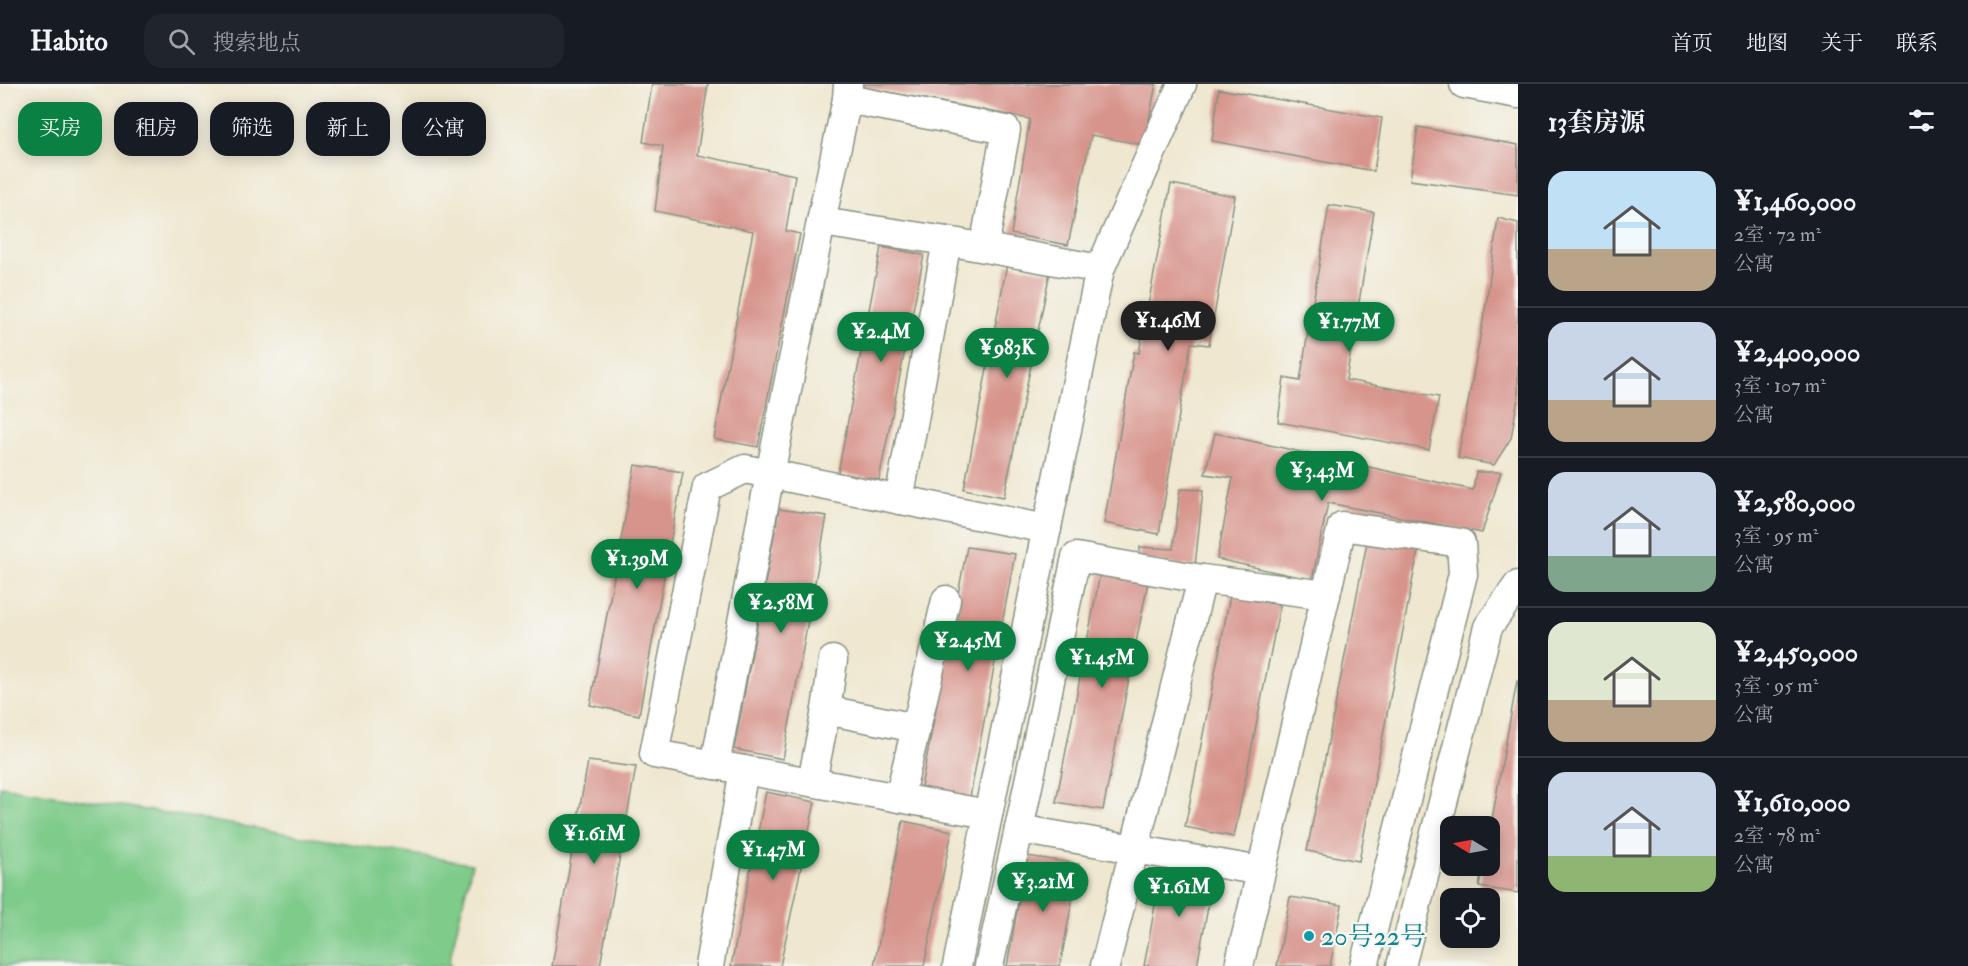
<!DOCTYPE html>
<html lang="zh">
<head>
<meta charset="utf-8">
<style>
  :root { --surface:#171b24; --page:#20242c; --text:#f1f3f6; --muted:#9ea1a6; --line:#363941; --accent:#0b8043 }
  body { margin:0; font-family:"IM FELL Double Pica","Noto Serif SC",serif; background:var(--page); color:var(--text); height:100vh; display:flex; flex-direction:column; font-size:22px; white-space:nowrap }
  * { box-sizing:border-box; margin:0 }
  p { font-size:20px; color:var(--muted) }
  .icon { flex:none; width:33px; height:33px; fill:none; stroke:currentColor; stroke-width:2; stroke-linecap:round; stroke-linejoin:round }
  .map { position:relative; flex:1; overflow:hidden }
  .side { display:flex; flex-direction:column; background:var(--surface); width:450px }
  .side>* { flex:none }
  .banner { position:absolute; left:18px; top:18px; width:570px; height:54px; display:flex; gap:12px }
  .needle { width:39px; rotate:280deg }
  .fabs { position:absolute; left:1440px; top:732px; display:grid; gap:12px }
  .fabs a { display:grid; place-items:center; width:60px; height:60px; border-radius:12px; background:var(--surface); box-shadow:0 3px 15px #0003; font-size:30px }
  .price { position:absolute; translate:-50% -51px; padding:0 14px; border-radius:21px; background:var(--accent); color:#fff; font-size:20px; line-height:39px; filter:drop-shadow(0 2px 3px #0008) }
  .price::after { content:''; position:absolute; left:50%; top:36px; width:18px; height:14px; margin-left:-9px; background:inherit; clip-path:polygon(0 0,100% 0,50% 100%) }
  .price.active { background:#222; color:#fff }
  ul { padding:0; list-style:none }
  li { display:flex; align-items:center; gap:18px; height:150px; padding:0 30px }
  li+li { border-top:2px solid var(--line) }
  li span { display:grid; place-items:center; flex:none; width:168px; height:120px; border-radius:18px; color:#555 }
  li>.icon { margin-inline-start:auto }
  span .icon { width:72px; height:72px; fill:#fffc; stroke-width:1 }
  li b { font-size:26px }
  h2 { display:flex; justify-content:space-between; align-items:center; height:72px; padding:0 30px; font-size:26px }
  .pill { padding:0 21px; border-radius:18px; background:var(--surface); box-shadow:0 3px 15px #0003; font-size:21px; line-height:54px }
  .pill.active { background:var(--accent); color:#fff }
  header { display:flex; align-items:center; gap:36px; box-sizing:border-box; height:84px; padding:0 30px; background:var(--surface); border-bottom:2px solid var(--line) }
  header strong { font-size:28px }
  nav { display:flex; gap:33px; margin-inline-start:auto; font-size:21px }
  .search { width:420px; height:54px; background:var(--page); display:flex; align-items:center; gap:15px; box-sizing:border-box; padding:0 21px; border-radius:18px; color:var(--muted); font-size:22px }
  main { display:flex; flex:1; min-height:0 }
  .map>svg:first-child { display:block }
</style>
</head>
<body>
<header>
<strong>Habito</strong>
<div class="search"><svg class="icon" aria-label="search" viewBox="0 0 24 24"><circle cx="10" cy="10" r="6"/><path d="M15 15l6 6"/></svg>搜索地点</div>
<nav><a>首页</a><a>地图</a><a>关于</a><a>联系</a></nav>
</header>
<main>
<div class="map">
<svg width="1518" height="882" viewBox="0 0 1518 882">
  <rect width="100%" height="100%" fill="#f6f6f2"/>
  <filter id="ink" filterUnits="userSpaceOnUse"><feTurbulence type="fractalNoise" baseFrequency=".0167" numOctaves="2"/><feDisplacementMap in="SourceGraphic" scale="12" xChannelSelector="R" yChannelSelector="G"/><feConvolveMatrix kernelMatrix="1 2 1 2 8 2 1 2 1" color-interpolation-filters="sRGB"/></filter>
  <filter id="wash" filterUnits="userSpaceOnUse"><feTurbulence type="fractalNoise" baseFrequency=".008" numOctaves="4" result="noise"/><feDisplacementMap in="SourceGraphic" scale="24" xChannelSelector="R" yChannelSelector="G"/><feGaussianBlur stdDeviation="1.35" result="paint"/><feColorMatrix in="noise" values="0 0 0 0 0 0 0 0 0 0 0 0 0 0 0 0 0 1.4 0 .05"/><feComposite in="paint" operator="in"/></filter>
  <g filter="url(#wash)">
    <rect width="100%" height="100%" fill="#efe7cf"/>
    <path fill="#7ecb8a" stroke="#4e845f" stroke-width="1.5" d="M0 702 472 780 449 878 451 882H0Z"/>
    <g id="blocks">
      <g fill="#d7948c">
        <path d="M652 0H708L697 71 795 91 786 147 800 150 758 363 714 355 753 147 655 127 663 62 643 58Z"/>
        <path d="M861 0H1156L1144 61 1091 51 1068 161 1011 150 1030 35 861 3Z"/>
        <path d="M1219 5 1382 34 1374 87 1212 57Z"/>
        <path d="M1418 43 1518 61V111L1410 96Z"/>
        <path d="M1171 100 1235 112 1209 261 1191 259 1159 450 1104 439 1134 268 1139 269Z"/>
        <path d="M1329 121 1374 128 1346 296 1439 313 1429 366 1278 338 1284 294 1300 297Z"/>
        <path d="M1498 134 1518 139V314L1511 354 1494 381 1458 374 1487 215Z"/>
        <path d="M881 163 924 171 879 396 838 389Z"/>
        <path d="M1007 180 1050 188 1004 413 964 405Z"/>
        <path d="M1215 349 1473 406 1476 388H1501L1482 449 1328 419 1312 496 1217 475 1233 394 1205 390Z"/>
        <path d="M635 381 683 388 639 631 590 621Z"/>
        <path d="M1180 405 1203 406 1195 483 1139 476 1140 463 1173 465Z"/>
        <path d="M779 425 827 432 783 675 734 665Z"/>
        <path d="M1369 448 1420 457 1359 777 1307 767Z"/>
        <path d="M967 463 1015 470 970 713 921 703Z"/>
        <path d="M1101 485 1149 493 1103 726 1056 718Z"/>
        <path d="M1230 512 1280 521 1234 753 1185 743Z"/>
        <path d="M1517 597H1518V809L1479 803 1483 782H1490V746Z"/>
        <path d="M588 677 636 683 600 882H552Z"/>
        <path d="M766 708 815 718 780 882H731Z"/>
        <path d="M903 737 952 747 924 882H874Z"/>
        <path d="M1027 772 1079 780 1060 882H1007Z"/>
        <path d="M1162 783 1214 791 1197 882H1144Z"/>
        <path d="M1290 813 1342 821 1330 882H1277Z"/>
      </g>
    </g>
  </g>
  <g filter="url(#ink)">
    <use href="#blocks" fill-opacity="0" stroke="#879282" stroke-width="1.5"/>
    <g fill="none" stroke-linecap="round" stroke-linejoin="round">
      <g stroke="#879282" stroke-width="31">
        <g id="minor">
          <path d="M1464 0 1518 10"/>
          <path d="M847 15 1006 46 984 163"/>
          <path d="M821 138 847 15 848 0"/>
          <path d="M899 416 947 157 1100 185"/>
          <path d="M826 626 833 576"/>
          <path d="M916 644 946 516"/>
          <path d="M715 681 770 390 821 138 947 157"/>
          <path d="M744 686 654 670 707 403 745 385 1047 445"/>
          <path d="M812 698 826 626 916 644 899 714"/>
          <path d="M1019 745 1076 473 1202 495"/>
          <path d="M709 882 744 686 988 730"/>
          <path d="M957 882 1100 185 1182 0"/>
          <path d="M989 882 1019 745 1261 787"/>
          <path d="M1105 882 1202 495 1326 511"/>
          <path d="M1239 882 1342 442 1461 459 1463 490 1364 882"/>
          <path d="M1401 882 1488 543 1518 501"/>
        </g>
      </g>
      <use href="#minor" stroke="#fff" stroke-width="28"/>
    </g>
  </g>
  <circle fill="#0f9aa8" stroke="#f6f6f2" stroke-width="2" cx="1309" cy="852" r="6"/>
  <g text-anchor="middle" stroke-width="4.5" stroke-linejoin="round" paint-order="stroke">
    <g font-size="26" fill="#0d838f" stroke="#f6f6f2" text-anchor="start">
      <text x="1321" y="861">20号22号</text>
    </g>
  </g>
</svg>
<div class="fabs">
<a><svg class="needle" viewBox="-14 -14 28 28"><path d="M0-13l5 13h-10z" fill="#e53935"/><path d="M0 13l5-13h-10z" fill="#9ea1a6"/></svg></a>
<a><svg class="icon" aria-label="locate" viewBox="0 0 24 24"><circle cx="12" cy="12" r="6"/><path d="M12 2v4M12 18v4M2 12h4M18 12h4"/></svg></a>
</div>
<b class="price active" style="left:1168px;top:268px">¥1.46M</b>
<b class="price" style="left:1349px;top:269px">¥1.77M</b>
<b class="price" style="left:881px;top:279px">¥2.4M</b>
<b class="price" style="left:1007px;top:295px">¥983K</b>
<b class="price" style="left:1322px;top:418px">¥3.43M</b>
<b class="price" style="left:637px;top:506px">¥1.39M</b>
<b class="price" style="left:781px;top:550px">¥2.58M</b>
<b class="price" style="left:968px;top:588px">¥2.45M</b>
<b class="price" style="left:1102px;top:605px">¥1.45M</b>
<b class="price" style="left:594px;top:781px">¥1.61M</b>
<b class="price" style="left:773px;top:797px">¥1.47M</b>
<b class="price" style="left:1043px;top:829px">¥3.21M</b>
<b class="price" style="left:1179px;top:834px">¥1.61M</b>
<div class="banner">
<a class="pill active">买房</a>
<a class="pill">租房</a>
<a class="pill">筛选</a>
<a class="pill">新上</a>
<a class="pill">公寓</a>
</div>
</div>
<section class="side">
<h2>13套房源<svg class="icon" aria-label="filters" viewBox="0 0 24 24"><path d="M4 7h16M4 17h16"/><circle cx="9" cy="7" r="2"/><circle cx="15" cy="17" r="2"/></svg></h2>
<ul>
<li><span style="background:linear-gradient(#bfe0f5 65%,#b9a48a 0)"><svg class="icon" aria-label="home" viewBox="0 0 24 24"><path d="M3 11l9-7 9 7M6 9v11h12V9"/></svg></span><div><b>¥1,460,000</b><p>2室 · 72 m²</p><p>公寓</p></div></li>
<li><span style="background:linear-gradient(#c9d6e8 65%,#b9a48a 0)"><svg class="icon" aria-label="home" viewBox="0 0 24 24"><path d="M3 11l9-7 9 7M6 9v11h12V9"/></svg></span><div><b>¥2,400,000</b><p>3室 · 107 m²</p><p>公寓</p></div></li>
<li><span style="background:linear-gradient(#c9d6e8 70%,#7fa58c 0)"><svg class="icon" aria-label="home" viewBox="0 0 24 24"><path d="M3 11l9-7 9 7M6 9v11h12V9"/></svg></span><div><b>¥2,580,000</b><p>3室 · 95 m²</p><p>公寓</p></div></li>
<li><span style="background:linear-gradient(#dfe7d0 65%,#b9a48a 0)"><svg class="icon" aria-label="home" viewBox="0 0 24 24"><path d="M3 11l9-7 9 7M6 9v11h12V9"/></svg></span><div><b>¥2,450,000</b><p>3室 · 95 m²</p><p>公寓</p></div></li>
<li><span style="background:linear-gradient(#c9d6e8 70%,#8fb573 0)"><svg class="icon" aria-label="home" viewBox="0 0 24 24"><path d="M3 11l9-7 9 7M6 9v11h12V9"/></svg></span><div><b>¥1,610,000</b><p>2室 · 78 m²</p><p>公寓</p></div></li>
</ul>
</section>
</main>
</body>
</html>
